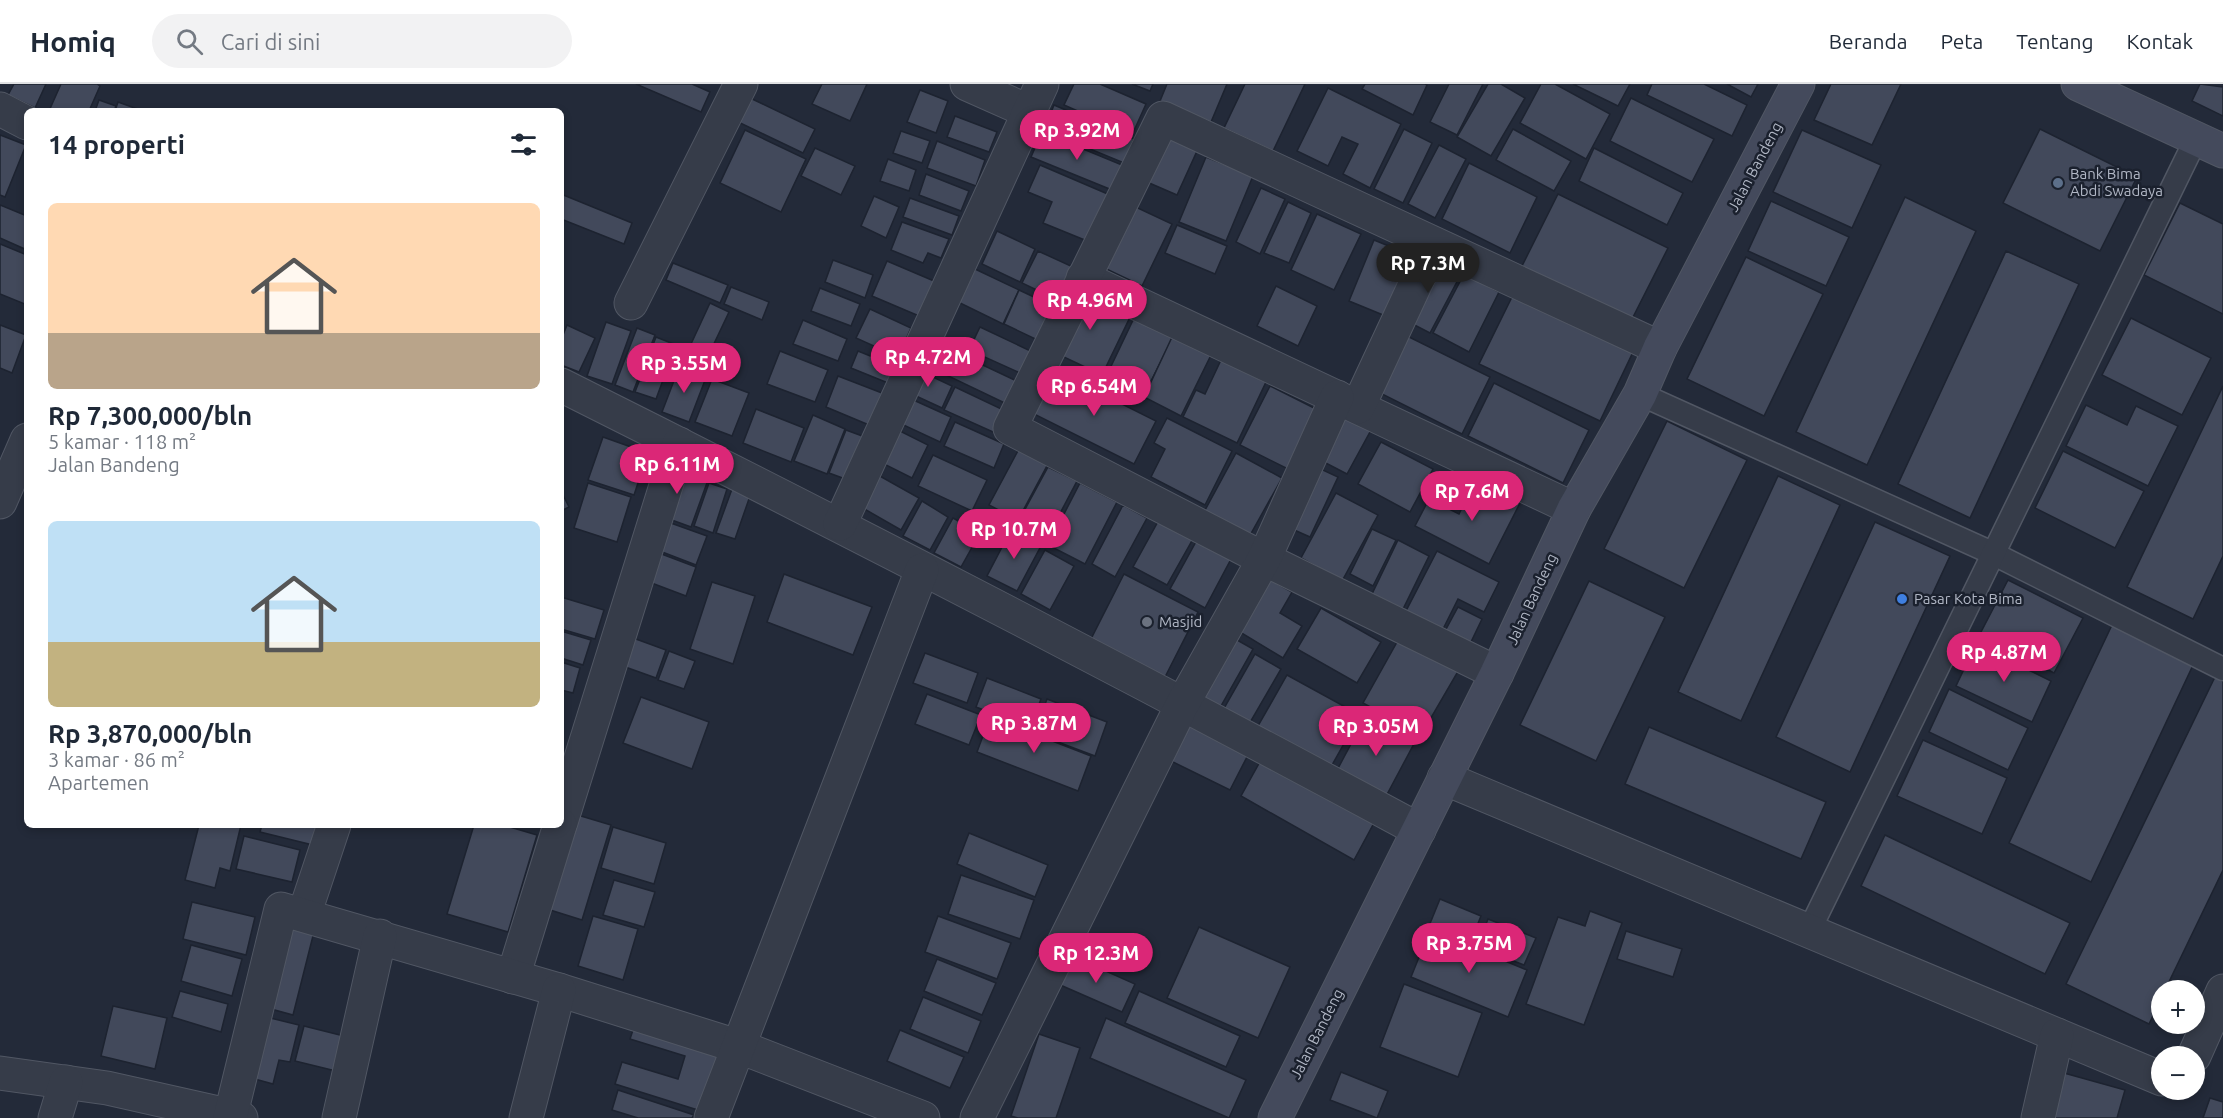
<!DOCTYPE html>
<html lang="id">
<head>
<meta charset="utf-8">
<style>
  :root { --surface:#fff; --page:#f2f2f3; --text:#1f2937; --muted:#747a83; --line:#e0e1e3; --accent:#db2777 }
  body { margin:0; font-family:Ubuntu,sans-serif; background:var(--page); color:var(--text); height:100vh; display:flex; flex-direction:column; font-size:22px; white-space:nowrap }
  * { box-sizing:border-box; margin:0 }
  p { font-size:20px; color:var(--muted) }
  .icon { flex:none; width:33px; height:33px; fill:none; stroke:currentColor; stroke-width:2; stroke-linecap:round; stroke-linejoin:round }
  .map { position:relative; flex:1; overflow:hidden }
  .sheet { position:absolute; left:24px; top:24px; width:540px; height:720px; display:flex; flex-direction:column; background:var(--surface); border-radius:9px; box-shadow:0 3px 9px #0003 }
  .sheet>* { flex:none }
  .controls { position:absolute; left:2151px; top:896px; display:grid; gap:12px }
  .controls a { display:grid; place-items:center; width:54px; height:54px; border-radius:50%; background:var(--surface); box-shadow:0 3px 9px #0003; font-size:30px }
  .price { position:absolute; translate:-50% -51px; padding:0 14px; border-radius:21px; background:var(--accent); color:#fff; font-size:20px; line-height:39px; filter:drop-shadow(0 2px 3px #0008) }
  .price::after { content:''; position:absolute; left:50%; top:36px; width:18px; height:14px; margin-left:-9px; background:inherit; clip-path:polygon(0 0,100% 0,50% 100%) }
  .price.current { background:#222; color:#fff }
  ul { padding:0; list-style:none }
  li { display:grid; align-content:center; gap:12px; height:318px; padding:0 24px }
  li span { display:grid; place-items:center; height:186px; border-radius:9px; color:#555 }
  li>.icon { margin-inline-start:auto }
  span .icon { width:108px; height:108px; fill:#fffc; stroke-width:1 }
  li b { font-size:26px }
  h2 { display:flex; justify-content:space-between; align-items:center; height:72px; padding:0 24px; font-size:26px }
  header { display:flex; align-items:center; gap:36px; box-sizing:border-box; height:84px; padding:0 30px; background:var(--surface); border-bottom:2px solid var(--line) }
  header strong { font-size:28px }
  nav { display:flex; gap:33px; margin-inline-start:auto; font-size:21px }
  .search { width:420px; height:54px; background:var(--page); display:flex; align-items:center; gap:15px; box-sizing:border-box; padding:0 21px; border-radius:33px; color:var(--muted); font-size:22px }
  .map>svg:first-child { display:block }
</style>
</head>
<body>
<header>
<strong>Homiq</strong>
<div class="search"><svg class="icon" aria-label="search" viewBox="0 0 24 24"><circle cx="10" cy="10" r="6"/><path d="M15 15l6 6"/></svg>Cari di sini</div>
<nav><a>Beranda</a><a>Peta</a><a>Tentang</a><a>Kontak</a></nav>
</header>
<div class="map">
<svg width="2223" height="1034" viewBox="0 0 2223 1034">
  <rect width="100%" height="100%" fill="#232a39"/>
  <g fill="#42495b" stroke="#1d2330" stroke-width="1.5">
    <path d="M14 0H46L35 24 8 11Z"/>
    <path d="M61 0H97L100 2 89 27H49Z"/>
    <path d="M636 0H692L710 8 701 28Z"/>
    <path d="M822 0H867L850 37 812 20Z"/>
    <path d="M1074 0H1100L1146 20 1132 51 1064 21Z"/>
    <path d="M1132 0H1153L1150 7Z"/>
    <path d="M1167 0H1227L1211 38 1160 17Z"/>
    <path d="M1245 0H1305L1273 67 1224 44Z"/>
    <path d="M1365 0H1425L1427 1 1413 31 1362 5Z"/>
    <path d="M1449 0H1483L1457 51 1430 38Z"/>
    <path d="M1488 0H1501L1525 14 1491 72 1457 53Z"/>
    <path d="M1541 0H1555L1610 30 1586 75 1520 39Z"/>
    <path d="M1573 0H1630L1618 22Z"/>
    <path d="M1652 0H1704L1747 21 1732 52 1647 11Z"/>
    <path d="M1727 0H1758L1751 13Z"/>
    <path d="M1831 0H1901L1872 61 1814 36Z"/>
    <path d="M2200 0 2223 3V32L2192 17Z"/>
    <path d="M1328 4 1401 40 1370 104 1343 90 1358 60 1342 53 1328 82 1297 67Z"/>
    <path d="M920 6 948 17 936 49 907 38Z"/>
    <path d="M748 13 815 45 803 69 736 37Z"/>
    <path d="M1631 14 1714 55 1692 98 1610 57Z"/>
    <path d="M99 16 116 22 114 27H95Z"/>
    <path d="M118 18 143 27H115Z"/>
    <path d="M1054 21 1134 55 1124 79 1044 46Z"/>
    <path d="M955 32 997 48 989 68 947 53Z"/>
    <path d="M1404 45 1432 59 1403 119 1374 105Z"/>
    <path d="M1513 45 1571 77 1554 107 1496 76Z"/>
    <path d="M2040 45 2137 93 2100 167 2003 119Z"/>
    <path d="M745 46 806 75 781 128 720 99Z"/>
    <path d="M1802 46 1881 81 1852 144 1773 108Z"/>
    <path d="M901 47 930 57 922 79 893 69Z"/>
    <path d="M1042 48 1122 81 1112 106 1031 73Z"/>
    <path d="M1160 50 1197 67 1177 111 1140 95Z"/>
    <path d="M0 51 26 61 5 113 0 111Z"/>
    <path d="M937 57 985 76 976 102 927 84Z"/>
    <path d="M1439 61 1466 75 1435 134 1408 120Z"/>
    <path d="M815 64 855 82 841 111 801 92Z"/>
    <path d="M1594 64 1683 109 1667 141 1579 97Z"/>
    <path d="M1206 73 1253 92 1226 157 1179 138Z"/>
    <path d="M888 75 916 86 909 107 880 97Z"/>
    <path d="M1469 79 1537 113 1510 169 1442 135Z"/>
    <path d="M1040 81 1117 114 1097 161 1043 139 1052 118 1028 108Z"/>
    <path d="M926 90 969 107 961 127 919 111Z"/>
    <path d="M1261 104 1285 115 1260 170 1236 158Z"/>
    <path d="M561 110 632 139 624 160 561 135Z"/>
    <path d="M1558 110 1668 164 1631 237 1522 182Z"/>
    <path d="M874 112 899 123 886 154 861 142Z"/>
    <path d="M1905 113 1976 147 1867 381 1796 348Z"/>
    <path d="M910 114 959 132 952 151 903 133Z"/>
    <path d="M1771 117 1849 153 1826 202 1748 167Z"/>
    <path d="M1125 118 1172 140 1142 202 1096 180Z"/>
    <path d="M1288 118 1311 129 1289 179 1264 169Z"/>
    <path d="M2180 119 2223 140V230L2144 191Z"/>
    <path d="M0 121 27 132V166L0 154Z"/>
    <path d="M1317 130 1361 150 1334 206 1291 186Z"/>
    <path d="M902 138 949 155 941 174 928 169 923 179 891 166Z"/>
    <path d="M1177 141 1227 162 1215 190 1165 169Z"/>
    <path d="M997 147 1035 165 1020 198 982 180Z"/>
    <path d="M1374 156 1413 172 1388 233 1349 217Z"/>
    <path d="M0 160 27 171V221L0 210Z"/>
    <path d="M1038 167 1084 188 1068 221 1022 199Z"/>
    <path d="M2006 167 2079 200 1970 434 1898 400Z"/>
    <path d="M1426 171 1461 190 1430 249 1395 231Z"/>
    <path d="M1746 173 1823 210 1764 332 1687 295Z"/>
    <path d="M833 176 873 191 865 214 825 198Z"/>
    <path d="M887 177 934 197 919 232 872 212Z"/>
    <path d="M673 179 728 201 720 219 666 196Z"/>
    <path d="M975 185 1019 206 1003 240 958 218Z"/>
    <path d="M1464 190 1499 208 1469 268 1433 249Z"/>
    <path d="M1276 202 1317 222 1298 262 1257 242Z"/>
    <path d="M731 203 769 218 762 236 724 220Z"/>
    <path d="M1079 203 1132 229 1102 291 1049 266Z"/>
    <path d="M820 204 860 220 851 242 811 227Z"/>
    <path d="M1019 206 1064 227 1048 261 1004 240Z"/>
    <path d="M1513 211 1633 268 1600 337 1479 280Z"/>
    <path d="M710 219 729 228 710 268 691 260Z"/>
    <path d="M870 225 911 244 898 273 856 254Z"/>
    <path d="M1135 232 1174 251 1143 313 1105 295Z"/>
    <path d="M2131 234 2211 274 2182 331 2102 291Z"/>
    <path d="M803 236 847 255 838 277 793 260Z"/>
    <path d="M606 238 631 247 612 300 587 292Z"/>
    <path d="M0 241 26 251 12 289 0 284Z"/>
    <path d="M567 241 595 254 579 288 561 281V256Z"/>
    <path d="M980 243 1037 270 1027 292 969 266Z"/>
    <path d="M637 244 655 251 633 308 615 301Z"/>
    <path d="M1399 248 1490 293 1462 350 1370 304Z"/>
    <path d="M1173 251 1212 269 1181 332 1144 313Z"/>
    <path d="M656 253 676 261 656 315 635 308Z"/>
    <path d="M780 267 828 286 815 318 767 300Z"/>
    <path d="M858 267 895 282 888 299 851 284Z"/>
    <path d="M953 267 1023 300 1013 323 942 289Z"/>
    <path d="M1221 276 1266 298 1237 359 1183 333 1196 306 1205 310Z"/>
    <path d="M680 281 707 291 689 338 662 328Z"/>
    <path d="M914 284 952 302 942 324 903 306Z"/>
    <path d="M1054 286 1156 337 1134 380 1032 329Z"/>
    <path d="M838 292 882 309 869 341 826 323Z"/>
    <path d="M712 295 749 309 732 352 695 338Z"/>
    <path d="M1494 299 1589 346 1563 399 1468 352Z"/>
    <path d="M1270 302 1320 327 1290 386 1240 361Z"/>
    <path d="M2223 302V472L2193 535 2127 503Z"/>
    <path d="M955 303 1012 330 1002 352 944 326Z"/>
    <path d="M909 314 951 333 940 358 897 338Z"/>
    <path d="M2086 321 2127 341 2136 322 2178 342 2148 402 2066 362Z"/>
    <path d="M756 325 804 344 791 378 743 359Z"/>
    <path d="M1340 329 1371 346 1347 390 1316 374Z"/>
    <path d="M813 331 845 345 827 390 794 377Z"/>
    <path d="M1167 334 1232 367 1205 421 1151 393 1165 365 1154 359Z"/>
    <path d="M1667 337 1747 376 1684 504 1604 465Z"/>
    <path d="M955 338 1004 360 994 384 944 362Z"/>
    <path d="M846 346 865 353 848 396 829 389Z"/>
    <path d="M900 347 928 361 912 394 884 380Z"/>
    <path d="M603 353 648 369 634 411 588 396Z"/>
    <path d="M1381 358 1433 385 1410 428 1358 400Z"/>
    <path d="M1020 363 1049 378 1018 436 989 421Z"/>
    <path d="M2063 367 2144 407 2115 464 2035 424Z"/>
    <path d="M1236 369 1282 394 1249 453 1204 428Z"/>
    <path d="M933 371 987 396 972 427 918 402Z"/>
    <path d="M663 380 708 396 691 443 647 427Z"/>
    <path d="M1310 380 1338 393 1310 453 1283 441Z"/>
    <path d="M1048 383 1077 397 1046 456 1017 440Z"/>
    <path d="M878 391 919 414 901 446 861 423Z"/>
    <path d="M1778 392 1840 421 1741 637 1678 608Z"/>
    <path d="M1475 397 1520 419 1489 480 1415 442 1429 415 1459 430Z"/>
    <path d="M588 399 631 413 617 458 574 444Z"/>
    <path d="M709 399 727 405 713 449 694 442Z"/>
    <path d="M1080 399 1117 418 1085 480 1048 461Z"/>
    <path d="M732 405 750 412 735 455 716 449Z"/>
    <path d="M561 407 569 423 561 427Z"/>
    <path d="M1336 409 1378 431 1342 497 1301 474Z"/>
    <path d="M922 417 948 433 930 466 903 452Z"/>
    <path d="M1123 421 1147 434 1115 493 1092 480Z"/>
    <path d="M654 433 707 452 696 481 644 461Z"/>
    <path d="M953 434 980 449 961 483 934 469Z"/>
    <path d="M1160 434 1194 453 1167 501 1133 483Z"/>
    <path d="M1875 438 1950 472 1850 688 1776 653Z"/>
    <path d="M1012 444 1042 460 1017 507 987 492Z"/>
    <path d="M1372 445 1396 456 1373 502 1350 490Z"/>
    <path d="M1197 456 1231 475 1205 524 1170 505Z"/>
    <path d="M1398 456 1429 472 1403 525 1372 510Z"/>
    <path d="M643 463 696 483 686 512 633 492Z"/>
    <path d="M1045 466 1074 482 1050 526 1021 510Z"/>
    <path d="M1437 467 1499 498 1484 528 1458 515 1442 547 1405 529Z"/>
    <path d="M1251 485 1292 508 1280 529 1302 542 1283 574 1220 536Z"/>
    <path d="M784 490 872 523 853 571 767 538Z"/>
    <path d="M1124 490 1198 528 1165 593 1091 555Z"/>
    <path d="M2008 496 2083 534 2054 589 1980 550Z"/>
    <path d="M1589 497 1665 533 1596 677 1520 641Z"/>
    <path d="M712 498 755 512 733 580 690 565Z"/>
    <path d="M561 513 604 526 595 555 561 545Z"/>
    <path d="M1458 523 1482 535 1469 562 1444 549Z"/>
    <path d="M1321 524 1381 558 1357 599 1297 565Z"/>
    <path d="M2112 541 2194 579 2091 798 2009 759Z"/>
    <path d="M1216 544 1253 565 1217 629 1195 616Z"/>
    <path d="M561 547 591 556 583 581 561 574Z"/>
    <path d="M614 547 666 566 656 594 603 575Z"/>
    <path d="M1401 551 1460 584 1421 651 1363 619Z"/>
    <path d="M1976 560 2051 597 2032 638 1956 602Z"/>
    <path d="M669 567 695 577 684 605 658 596Z"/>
    <path d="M925 569 978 589 967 619 913 599Z"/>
    <path d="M1255 570 1281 585 1248 642 1222 628Z"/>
    <path d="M561 578 580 584 573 609 561 606Z"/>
    <path d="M1287 591 1360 631 1327 690 1254 649Z"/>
    <path d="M2215 593 2223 597V786L2165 906H2162V913L2149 940 2066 900Z"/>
    <path d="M987 594 1041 615 1030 644 976 623Z"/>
    <path d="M1949 605 2028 644 2008 686 1929 648Z"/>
    <path d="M927 610 981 631 969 661 915 640Z"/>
    <path d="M641 613 709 638 692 685 623 659Z"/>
    <path d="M1047 615 1107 638 1095 672 1034 649Z"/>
    <path d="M1367 630 1416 656 1384 716 1335 690Z"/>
    <path d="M990 633 1091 672 1078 707 977 668Z"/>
    <path d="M1186 636 1250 667 1230 706 1167 675Z"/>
    <path d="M1649 643 1826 718 1801 775 1625 700Z"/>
    <path d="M1923 656 2007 694 1982 750 1897 712Z"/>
    <path d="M1262 674 1375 737 1354 776 1241 712Z"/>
    <path d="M561 726 611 741 582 836 531 820Z"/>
    <path d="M199 741H241L230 787 220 784 215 804 185 796Z"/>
    <path d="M262 741H322L317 762 260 748Z"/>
    <path d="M474 741H503L537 751 508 848 447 830Z"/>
    <path d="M613 743 666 759 654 800 601 784Z"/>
    <path d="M969 749 1048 781 1035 813 957 780Z"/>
    <path d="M1885 751 2070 839 2045 890 1861 802Z"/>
    <path d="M244 752 300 766 292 798 236 785Z"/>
    <path d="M961 791 1034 816 1020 855 948 830Z"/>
    <path d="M614 796 655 808 644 843 603 831Z"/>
    <path d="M1440 815 1481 832 1470 859 1429 842Z"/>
    <path d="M192 818 255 833 246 871 183 855Z"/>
    <path d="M274 824 317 836 293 931 249 919Z"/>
    <path d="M1590 827 1622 839 1584 941 1526 920 1558 833 1585 842Z"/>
    <path d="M593 832 638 845 623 896 578 882Z"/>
    <path d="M938 832 1011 859 997 895 925 868Z"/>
    <path d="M1488 835 1536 854 1524 881 1477 863Z"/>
    <path d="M1199 843 1290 883 1258 954 1167 914Z"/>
    <path d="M1430 846 1527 886 1508 933 1411 893Z"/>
    <path d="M1626 847 1682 865 1673 893 1617 875Z"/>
    <path d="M191 861 242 875 232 912 181 897Z"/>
    <path d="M1070 871 1135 900 1122 928 1058 900Z"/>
    <path d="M937 875 996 899 982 931 924 907Z"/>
    <path d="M1404 900 1482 929 1458 993 1380 963Z"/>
    <path d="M180 907 228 920 221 948 172 933Z"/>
    <path d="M1139 907 1240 952 1226 983 1125 939Z"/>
    <path d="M923 913 981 937 968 969 910 945Z"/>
    <path d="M113 922 167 934 155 985 101 972Z"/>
    <path d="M254 930 299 941 290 978 279 976 273 1000 251 994Z"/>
    <path d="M1106 934 1246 996 1229 1034 1090 974Z"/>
    <path d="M636 937 721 964 701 1027 615 1000 622 978 678 995 685 972 630 955Z"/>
    <path d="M304 942 348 953 340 988 295 977Z"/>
    <path d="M900 946 964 973 950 1004 887 977Z"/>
    <path d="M1039 950 1080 964 1056 1034H1018L1011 1032Z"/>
    <path d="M1341 988 1388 1007 1377 1034 1330 1016Z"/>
    <path d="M2064 989 2125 1006 2117 1034H2052Z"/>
    <path d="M618 1006 694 1031 692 1034H638L612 1026Z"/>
    <path d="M2210 1014 2223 1018V1034H2203Z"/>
  </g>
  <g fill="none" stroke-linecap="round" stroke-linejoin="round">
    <g stroke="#515764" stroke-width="25">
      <g id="lane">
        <path d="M1640 310 1992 469 2223 585"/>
        <path d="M1809 847 2196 55"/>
      </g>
    </g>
    <g stroke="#515764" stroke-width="35">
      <g id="street">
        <path d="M967 0 1030 28"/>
        <path d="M0 25 27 39"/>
        <path d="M1083 194 1574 425"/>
        <path d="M631 219 741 0"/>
        <path d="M561 301C849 445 1135 593 1419 746"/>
        <path d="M1358 323 1434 160"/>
        <path d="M0 418 27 356"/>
        <path d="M840 440 1042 0"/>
        <path d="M1497 589 1264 475 1010 344 1163 34 1660 264"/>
        <path d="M1444 694 2162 995"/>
        <path d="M561 738 679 360"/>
        <path d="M304 831 334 741"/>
        <path d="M513 893 560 741"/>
        <path d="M2194 972 2223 907"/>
        <path d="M0 989 107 1004 241 1034"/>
        <path d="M55 1034 66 998"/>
        <path d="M230 1034 281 825 559 906 740 963 923 1034"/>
        <path d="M339 1034 380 852"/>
        <path d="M526 1034 559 906"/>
        <path d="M711 1034 922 486"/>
        <path d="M977 1034 1183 619 1264 475 1337 313"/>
        <path d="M2038 1034 2057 951"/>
      </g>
    </g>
    <g stroke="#515764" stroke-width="35">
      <g id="secondary">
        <path d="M2078 0 2223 67"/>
        <path d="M1275 1034 1497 589 1574 425 1640 310 1660 264 1798 0"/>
      </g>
    </g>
    <use href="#lane" stroke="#363c49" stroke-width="22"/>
    <use href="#street" stroke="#363c49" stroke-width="33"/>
    <use href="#secondary" stroke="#444a5c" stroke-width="33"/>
  </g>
  <circle fill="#5c6f8a" stroke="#1b212e" stroke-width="2" cx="2058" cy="99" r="6"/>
  <circle fill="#3f7fe0" stroke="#1b212e" stroke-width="2" cx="1902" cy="515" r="6"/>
  <circle fill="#6b7280" stroke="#1b212e" stroke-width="2" cx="1147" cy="538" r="6"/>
  <g text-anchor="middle" stroke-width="5" stroke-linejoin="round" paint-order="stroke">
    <g font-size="15" fill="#b1b7c5" stroke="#1b212e">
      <text transform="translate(1755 83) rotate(-62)" y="5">Jalan Bandeng</text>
      <text transform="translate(1532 515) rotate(-65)" y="5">Jalan Bandeng</text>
      <text transform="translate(1317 950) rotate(-63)" y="5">Jalan Bandeng</text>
    </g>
    <g font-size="15" fill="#b1b7c5" stroke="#1b212e" text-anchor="start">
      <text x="2070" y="95">Bank Bima<tspan x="2070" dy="17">Abdi Swadaya</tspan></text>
      <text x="1914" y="520">Pasar Kota Bima</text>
      <text x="1159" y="543">Masjid</text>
    </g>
  </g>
</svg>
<div class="controls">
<a>+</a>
<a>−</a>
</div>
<b class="price" style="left:1077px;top:77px">Rp 3.92M</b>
<b class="price current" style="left:1428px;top:210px">Rp 7.3M</b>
<b class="price" style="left:1090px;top:247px">Rp 4.96M</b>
<b class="price" style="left:928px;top:304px">Rp 4.72M</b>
<b class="price" style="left:684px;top:310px">Rp 3.55M</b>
<b class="price" style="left:1094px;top:333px">Rp 6.54M</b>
<b class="price" style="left:677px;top:411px">Rp 6.11M</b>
<b class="price" style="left:1472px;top:438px">Rp 7.6M</b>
<b class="price" style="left:1014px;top:476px">Rp 10.7M</b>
<b class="price" style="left:2004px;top:599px">Rp 4.87M</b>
<b class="price" style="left:1034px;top:670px">Rp 3.87M</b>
<b class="price" style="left:1376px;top:673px">Rp 3.05M</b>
<b class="price" style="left:1469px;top:890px">Rp 3.75M</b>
<b class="price" style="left:1096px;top:900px">Rp 12.3M</b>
<section class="sheet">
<h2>14 properti<svg class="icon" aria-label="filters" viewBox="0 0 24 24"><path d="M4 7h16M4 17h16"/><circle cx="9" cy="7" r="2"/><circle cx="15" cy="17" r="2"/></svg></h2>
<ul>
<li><span style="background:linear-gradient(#ffd9b3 70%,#b9a48a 0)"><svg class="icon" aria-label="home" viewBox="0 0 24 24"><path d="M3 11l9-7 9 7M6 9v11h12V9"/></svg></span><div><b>Rp 7,300,000/bln</b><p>5 kamar · 118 m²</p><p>Jalan Bandeng</p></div></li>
<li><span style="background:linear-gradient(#bfe0f5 65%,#c2b280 0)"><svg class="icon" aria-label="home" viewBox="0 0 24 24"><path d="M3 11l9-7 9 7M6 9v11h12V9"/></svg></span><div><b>Rp 3,870,000/bln</b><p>3 kamar · 86 m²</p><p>Apartemen</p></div></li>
</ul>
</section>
</div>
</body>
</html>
